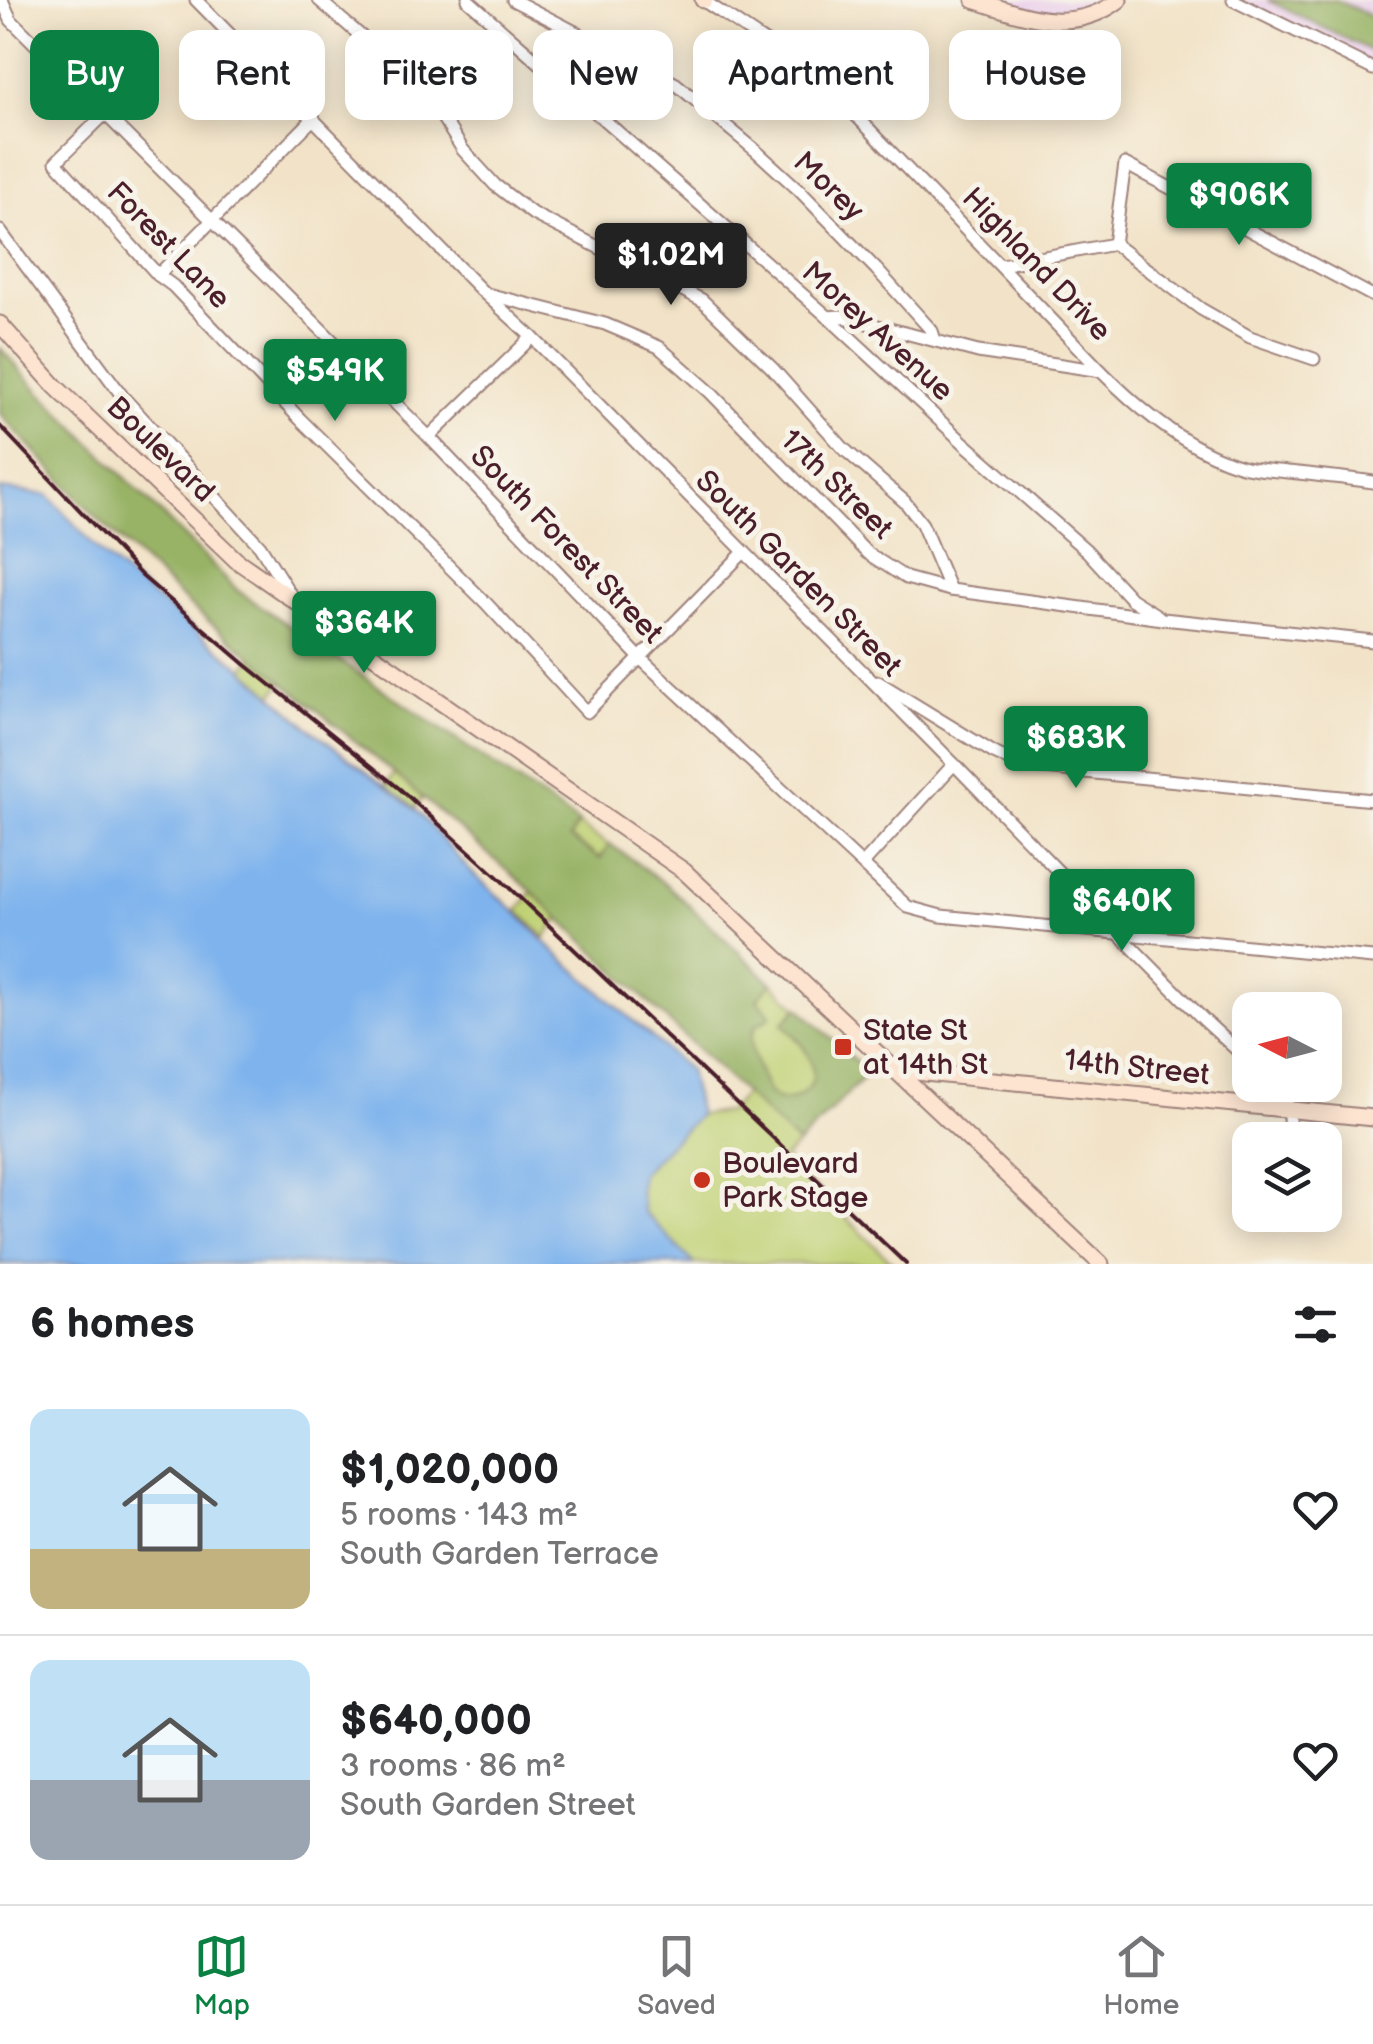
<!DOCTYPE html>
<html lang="en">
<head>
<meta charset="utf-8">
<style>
  :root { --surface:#fff; --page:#f6f6f6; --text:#202124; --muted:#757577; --line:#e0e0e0; --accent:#0b8043 }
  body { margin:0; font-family:"Balsamiq Sans",sans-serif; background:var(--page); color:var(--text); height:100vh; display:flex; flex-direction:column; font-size:38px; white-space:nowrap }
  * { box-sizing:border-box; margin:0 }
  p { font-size:32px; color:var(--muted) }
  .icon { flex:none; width:55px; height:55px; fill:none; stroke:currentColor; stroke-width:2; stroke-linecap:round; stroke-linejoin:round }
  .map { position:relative; height:1264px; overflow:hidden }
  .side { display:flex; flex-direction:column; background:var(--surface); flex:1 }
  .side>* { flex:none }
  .hud { position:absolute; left:30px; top:30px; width:1315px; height:90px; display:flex; gap:20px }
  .needle { width:65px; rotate:276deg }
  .tools { position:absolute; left:1232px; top:992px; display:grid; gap:20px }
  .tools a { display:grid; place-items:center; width:110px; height:110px; border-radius:20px; background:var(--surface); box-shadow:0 5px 25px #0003; font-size:50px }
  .price { position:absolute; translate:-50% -85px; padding:0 22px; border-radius:10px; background:var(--accent); color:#fff; font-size:32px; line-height:65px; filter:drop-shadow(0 2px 5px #0008) }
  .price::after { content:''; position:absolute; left:50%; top:60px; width:30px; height:22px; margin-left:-15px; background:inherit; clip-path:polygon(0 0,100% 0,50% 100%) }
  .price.selected { background:#222; color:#fff }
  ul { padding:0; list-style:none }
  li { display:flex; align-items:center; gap:30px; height:250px; padding:0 30px }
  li+li { border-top:2px solid var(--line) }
  li span { display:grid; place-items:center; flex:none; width:280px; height:200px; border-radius:20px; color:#555 }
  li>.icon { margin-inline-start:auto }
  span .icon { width:120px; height:120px; fill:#fffc; stroke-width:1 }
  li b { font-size:42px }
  h2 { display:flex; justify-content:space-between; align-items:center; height:120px; padding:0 30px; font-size:42px }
  .tag { padding:0 35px; border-radius:20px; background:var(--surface); box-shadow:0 5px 25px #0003; font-size:35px; line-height:90px }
  .tag.selected { background:var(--accent); color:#fff }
  .tabs { display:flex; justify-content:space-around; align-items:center; height:140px; border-top:2px solid var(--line); background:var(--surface); font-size:28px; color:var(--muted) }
  .tabs a { display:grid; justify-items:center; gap:5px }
  .tabs .selected { color:var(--accent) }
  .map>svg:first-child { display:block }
</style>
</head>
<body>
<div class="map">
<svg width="1373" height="1264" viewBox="0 0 1373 1264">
  <rect width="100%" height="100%" fill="#f7f3e8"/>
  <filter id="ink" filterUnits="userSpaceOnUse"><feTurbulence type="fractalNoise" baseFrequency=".01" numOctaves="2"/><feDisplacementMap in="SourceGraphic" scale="20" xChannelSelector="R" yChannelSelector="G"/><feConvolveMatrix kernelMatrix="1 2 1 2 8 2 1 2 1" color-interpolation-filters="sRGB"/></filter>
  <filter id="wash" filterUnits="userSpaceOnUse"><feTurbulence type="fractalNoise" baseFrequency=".0048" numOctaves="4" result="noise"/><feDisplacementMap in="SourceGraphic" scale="40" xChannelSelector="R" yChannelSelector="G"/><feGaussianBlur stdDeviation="2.25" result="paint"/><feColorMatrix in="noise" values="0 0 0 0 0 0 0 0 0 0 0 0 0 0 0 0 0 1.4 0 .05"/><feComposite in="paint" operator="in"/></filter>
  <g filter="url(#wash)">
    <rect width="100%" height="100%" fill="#f2e3c8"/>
    <g fill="#ebd1eb">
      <path d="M974 0H1119L1074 20Z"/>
      <path d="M1233 0H1373V69Z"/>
    </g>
    <path fill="#c0d174" stroke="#857850" stroke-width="2.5" d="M0 348 35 387 238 591 667 885 868 1073 784 1158 894 1264H694L643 1211 640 1191 641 1173 699 1115 728 1112 758 1079 573 900 545 938 518 911 544 873 434 783 415 808 386 786 404 757 293 666 273 695 244 669 263 640 130 519Z"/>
    <g fill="#98b366" stroke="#716948" stroke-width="2.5">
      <path d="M1267 0H1336L1369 15 1373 17V52Z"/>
      <path d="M0 348 35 387 238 591 579 823 570 838 600 858 610 844 667 885 772 983 757 999 771 1015 765 1021 759 1023C749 1033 750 1046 755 1059 759 1070 763 1086 771 1095 785 1108 811 1095 813 1077 814 1055 797 1038 783 1024L798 1007 868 1073 798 1144 528 888 389 769 195 610 98 519 0 414Z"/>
    </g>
    <path fill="#7eb3ed" stroke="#64698c" stroke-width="2.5" d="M0 489 48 495 102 554 137 584 241 667 308 727 415 809 472 873 516 912 554 951 689 1070 699 1115 641 1173 640 1191 643 1211 694 1264H0Z"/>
  </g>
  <g filter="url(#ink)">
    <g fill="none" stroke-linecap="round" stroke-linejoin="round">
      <g stroke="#9e817a" stroke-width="15">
        <g id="street">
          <path d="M2 0 11 20 429 437 640 658 908 907 941 916 1373 958"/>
          <path d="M196 0 483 292 532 337 954 764 1117 932 1204 1020 1250 1062"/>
          <path d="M319 0 390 61 437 109 463 150 495 185 533 214 702 300 773 369 844 449 905 502 922 524 950 590"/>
          <path d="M468 0 828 317 965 444 1087 551 1131 599 1158 616"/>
          <path d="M513 0 676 84 754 149 799 190 876 269 932 331 935 340"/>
          <path d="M1233 0 1373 69"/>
          <path d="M704 1 823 81 1101 371C1140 410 1187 450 1242 466 1256 470 1273 470 1288 472 1316 475 1345 478 1373 482"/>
          <path d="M105 114 56 162 158 275 173 286 300 419 485 602 587 712 743 553"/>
          <path d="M0 231 123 397 260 546 290 594"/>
          <path d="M1114 244 1125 164 1373 296"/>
          <path d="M1001 265 1114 244 1201 309 1250 337 1314 359"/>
          <path d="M158 275 314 118"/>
          <path d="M487 294 605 324 659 347 709 391 867 553 906 578 950 590 1163 619 1373 641"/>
          <path d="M828 317 840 316 978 352 1101 371"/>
          <path d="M429 437 532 337"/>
          <path d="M878 682 994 753 1022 766 1373 800"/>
          <path d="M863 864 954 764"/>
          <path d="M1275 1085C1292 1102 1290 1117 1288 1140"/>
        </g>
      </g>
      <g stroke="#9e817a" stroke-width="19">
        <g id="secondary">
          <path d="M703 0H705"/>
          <path d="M974 0C1024 16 1072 36 1119 0"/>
          <path d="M0 324 55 386 236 560 684 871 1101 1264"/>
          <path d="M895 1070 1373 1118"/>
        </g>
      </g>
      <use href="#street" stroke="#fff" stroke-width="11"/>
      <use href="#secondary" stroke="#fde4d1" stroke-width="15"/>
      <path stroke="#4a1f2b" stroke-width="4" d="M0 426 142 576 246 665 400 789 501 880 906 1264"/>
    </g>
  </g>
  <g fill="#c8321e" stroke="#f7f3e8" stroke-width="4">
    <rect x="833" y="1037" width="20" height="20" rx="5"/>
    <circle cx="702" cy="1180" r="10"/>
  </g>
  <g text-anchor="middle" stroke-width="10" stroke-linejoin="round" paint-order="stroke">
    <g font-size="30" fill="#4a1f2b" stroke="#f7f3e8">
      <text transform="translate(829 186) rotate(44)" y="10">Morey</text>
      <text transform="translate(169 245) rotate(46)" y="10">Forest Lane</text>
      <text transform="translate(1037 264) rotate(46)" y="10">Highland Drive</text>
      <text transform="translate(878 331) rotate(42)" y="10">Morey Avenue</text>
      <text transform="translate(161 449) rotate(44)" y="10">Boulevard</text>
      <text transform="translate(837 484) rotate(44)" y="10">17th Street</text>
      <text transform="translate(567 544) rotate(46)" y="10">South Forest Street</text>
      <text transform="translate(799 573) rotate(45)" y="10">South Garden Street</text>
      <text transform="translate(1137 1067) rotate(6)" y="10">14th Street</text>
    </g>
    <g font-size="30" fill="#4a1f2b" stroke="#f7f3e8" text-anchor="start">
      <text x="863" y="1040">State St<tspan x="863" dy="34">at 14th St</tspan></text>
      <text x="722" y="1173">Boulevard<tspan x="722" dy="34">Park Stage</tspan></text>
    </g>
  </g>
</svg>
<div class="tools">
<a><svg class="needle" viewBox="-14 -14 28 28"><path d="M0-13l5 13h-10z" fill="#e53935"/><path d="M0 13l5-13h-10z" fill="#757577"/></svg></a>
<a><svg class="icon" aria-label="layers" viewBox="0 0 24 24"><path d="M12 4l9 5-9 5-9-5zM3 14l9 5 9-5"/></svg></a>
</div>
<b class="price" style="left:1239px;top:248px">$906K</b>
<b class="price selected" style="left:671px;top:308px">$1.02M</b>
<b class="price" style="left:335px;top:424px">$549K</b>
<b class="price" style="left:364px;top:676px">$364K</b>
<b class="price" style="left:1076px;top:791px">$683K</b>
<b class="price" style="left:1122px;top:954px">$640K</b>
<div class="hud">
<a class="tag selected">Buy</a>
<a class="tag">Rent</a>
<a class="tag">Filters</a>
<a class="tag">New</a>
<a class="tag">Apartment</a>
<a class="tag">House</a>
</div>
</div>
<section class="side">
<h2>6 homes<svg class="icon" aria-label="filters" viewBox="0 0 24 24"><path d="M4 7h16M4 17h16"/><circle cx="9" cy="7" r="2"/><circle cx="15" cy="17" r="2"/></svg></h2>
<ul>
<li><span style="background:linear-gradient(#bfe0f5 70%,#c2b280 0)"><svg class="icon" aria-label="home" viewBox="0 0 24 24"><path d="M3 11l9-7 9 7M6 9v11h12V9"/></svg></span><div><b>$1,020,000</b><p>5 rooms · 143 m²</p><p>South Garden Terrace</p></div><svg class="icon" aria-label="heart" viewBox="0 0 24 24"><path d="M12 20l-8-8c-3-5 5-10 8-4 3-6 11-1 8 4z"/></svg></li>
<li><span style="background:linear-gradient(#bfe0f5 60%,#9aa5b1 0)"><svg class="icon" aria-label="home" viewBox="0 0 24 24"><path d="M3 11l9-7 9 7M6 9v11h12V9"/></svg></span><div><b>$640,000</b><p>3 rooms · 86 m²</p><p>South Garden Street</p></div><svg class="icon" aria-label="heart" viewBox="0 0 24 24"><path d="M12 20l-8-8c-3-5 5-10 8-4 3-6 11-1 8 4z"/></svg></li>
</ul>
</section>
<nav class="tabs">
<a class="selected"><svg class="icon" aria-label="map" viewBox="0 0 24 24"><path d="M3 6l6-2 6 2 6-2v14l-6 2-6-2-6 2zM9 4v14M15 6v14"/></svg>Map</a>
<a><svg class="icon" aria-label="saved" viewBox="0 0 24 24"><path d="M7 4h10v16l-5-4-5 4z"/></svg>Saved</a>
<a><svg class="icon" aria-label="home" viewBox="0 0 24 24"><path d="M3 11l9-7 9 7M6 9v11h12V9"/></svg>Home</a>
</nav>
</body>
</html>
